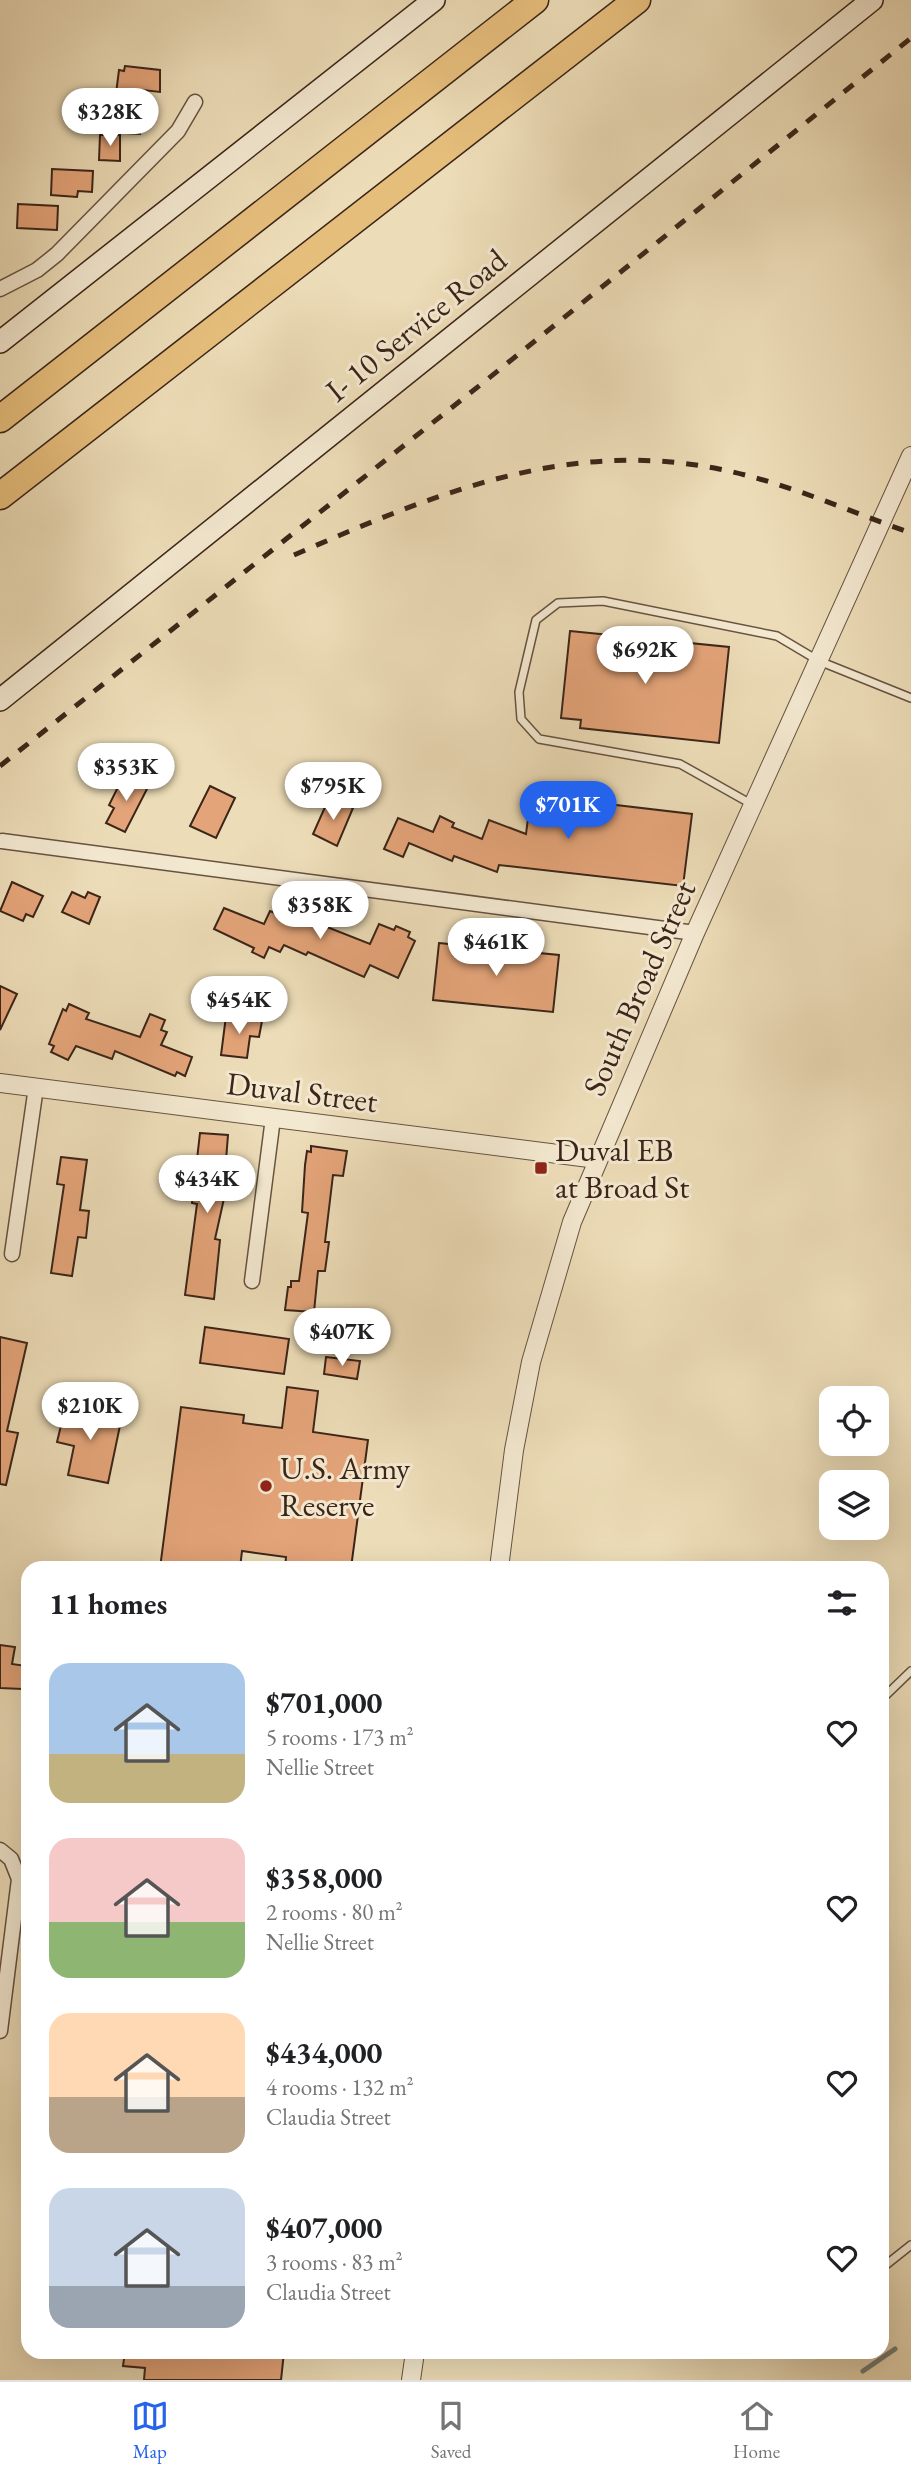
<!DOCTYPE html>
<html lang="en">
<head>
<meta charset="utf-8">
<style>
  :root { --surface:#fff; --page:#f6f6f6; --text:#202124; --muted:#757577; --line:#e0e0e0; --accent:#2563eb }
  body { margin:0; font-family:"EB Garamond",serif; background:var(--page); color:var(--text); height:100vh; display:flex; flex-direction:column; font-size:26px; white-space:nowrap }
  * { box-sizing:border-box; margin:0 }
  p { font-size:23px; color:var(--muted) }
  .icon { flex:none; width:38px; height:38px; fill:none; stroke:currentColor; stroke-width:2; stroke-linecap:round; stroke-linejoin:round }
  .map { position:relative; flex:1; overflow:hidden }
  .sheet { position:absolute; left:21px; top:1561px; width:868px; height:798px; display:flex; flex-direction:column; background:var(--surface); border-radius:21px; box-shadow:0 7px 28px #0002 }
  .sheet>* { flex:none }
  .controls { position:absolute; left:819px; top:1386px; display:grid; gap:14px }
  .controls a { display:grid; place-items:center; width:70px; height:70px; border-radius:14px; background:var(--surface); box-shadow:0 7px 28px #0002; font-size:35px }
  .price { position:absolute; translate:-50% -60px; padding:0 16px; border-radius:24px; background:#fff; color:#222; font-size:23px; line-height:46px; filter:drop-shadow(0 2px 4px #0008) }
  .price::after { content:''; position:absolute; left:50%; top:42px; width:21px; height:16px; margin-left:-10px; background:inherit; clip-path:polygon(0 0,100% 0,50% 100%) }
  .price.active { background:var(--accent); color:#fff }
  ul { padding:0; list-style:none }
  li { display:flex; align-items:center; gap:21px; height:175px; padding:0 28px }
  li span { display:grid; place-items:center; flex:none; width:196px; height:140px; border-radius:21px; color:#555 }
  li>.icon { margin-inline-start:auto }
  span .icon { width:84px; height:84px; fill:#fffc; stroke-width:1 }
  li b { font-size:30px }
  h2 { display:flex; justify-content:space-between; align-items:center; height:84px; padding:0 28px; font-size:30px }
  .menu { display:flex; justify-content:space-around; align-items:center; height:98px; border-top:2px solid var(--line); background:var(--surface); font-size:19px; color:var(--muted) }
  .menu a { display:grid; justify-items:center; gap:4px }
  .menu .active { color:var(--accent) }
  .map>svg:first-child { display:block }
</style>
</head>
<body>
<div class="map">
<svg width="911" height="2380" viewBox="0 0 911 2380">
  <rect width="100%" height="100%" fill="#ecdcb7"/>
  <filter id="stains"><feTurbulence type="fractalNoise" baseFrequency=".00286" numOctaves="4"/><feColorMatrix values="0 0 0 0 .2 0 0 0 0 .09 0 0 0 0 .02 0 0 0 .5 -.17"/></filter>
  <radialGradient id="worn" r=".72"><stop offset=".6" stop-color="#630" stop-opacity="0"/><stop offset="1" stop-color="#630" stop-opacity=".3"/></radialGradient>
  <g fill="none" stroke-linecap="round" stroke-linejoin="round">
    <path stroke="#757e78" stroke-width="5" d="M863 2371 895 2349"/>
  </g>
  <g fill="#e4a479" stroke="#3b2519" stroke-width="2">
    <path d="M125 66 160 70V92L143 90 140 134 111 132 119 70 124 71Z"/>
    <path d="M100 135H120V161L99 160Z"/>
    <path d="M52 169 93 171 92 192 78 191 77 197 51 195Z"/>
    <path d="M18 204 58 206 57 230 17 228Z"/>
    <path d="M570 631 729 647 719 743 580 728 581 720 561 718Z"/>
    <path d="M124 775 148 787 125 832 106 823 114 808 109 805Z"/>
    <path d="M210 786 235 798 216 838 190 826Z"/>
    <path d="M531 795 692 814 683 886 499 865 497 872 454 856 452 861 409 843 403 857 384 849 398 818 433 832 440 816 454 823 452 827 482 839 489 820 526 834Z"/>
    <path d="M329 798 353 808 337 846 313 834Z"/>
    <path d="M12 882 43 896 33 917 26 914 23 921 0 911Z"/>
    <path d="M72 892 85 898 88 892 100 897 89 924 62 912Z"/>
    <path d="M224 908 264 924 270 911 277 914 279 908 370 944 379 924 394 930 396 926 410 932 408 937 415 941 398 978 370 965 364 977 308 952 306 955 284 945 280 952 269 947 264 958 252 952 254 948 214 929Z"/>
    <path d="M439 943 559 955 553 1012 433 1000Z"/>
    <path d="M0 986 17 994 0 1030Z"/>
    <path d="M69 1004 89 1013 86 1019 140 1037 150 1014 165 1020 161 1030 167 1032 161 1045 192 1057 185 1076 177 1072 175 1076 115 1051 112 1059 76 1046 68 1060 51 1052 54 1046 49 1044 63 1009 66 1011Z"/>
    <path d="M226 1016 262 1021 259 1037 250 1036 247 1058 221 1055Z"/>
    <path d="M200 1133 228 1135 224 1185H227L215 1239 220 1240 214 1299 185 1295 197 1204 192 1203Z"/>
    <path d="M311 1146 347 1151 343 1176 333 1175 325 1242H329L325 1271H318L314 1312 285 1310 288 1287H291V1281H299L308 1213 302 1212 305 1165 307 1151 311 1152Z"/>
    <path d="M61 1157 87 1160 80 1210 89 1211 86 1238 78 1237 72 1276 51 1273 64 1185 57 1184Z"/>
    <path d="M205 1327 289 1339 284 1374 200 1363Z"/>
    <path d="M0 1337 27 1343 7 1431 18 1433 6 1485 0 1484Z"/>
    <path d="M326 1357 360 1361 357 1379 324 1374Z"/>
    <path d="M287 1387 318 1391 313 1432 368 1440 351 1568H285L286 1557 242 1551 240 1568H160L181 1407 244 1415 243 1423 282 1428Z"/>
    <path d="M66 1405 122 1416 108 1483 68 1475 74 1446 57 1442Z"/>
    <path d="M0 1645 15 1647 12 1664 26 1666 22 1689 0 1688Z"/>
    <path d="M125 2352H284L281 2380H144L145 2368 123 2366Z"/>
  </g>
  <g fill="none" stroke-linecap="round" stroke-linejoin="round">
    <g stroke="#675340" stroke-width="10">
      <g id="service">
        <path d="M753 805 680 764 539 739 521 719 519 692 536 620 558 603 603 601 777 636 819 661 911 698"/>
        <path d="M882 1699 911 1671"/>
        <path d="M882 2268 911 2245"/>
      </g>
    </g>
    <g stroke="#675340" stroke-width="17">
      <g id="minor">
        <path d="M0 289 37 270 57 254 178 131 195 102"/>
        <path d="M2 841 695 933"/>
        <path d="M12 1254 36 1087"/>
        <path d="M252 1281 273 1118"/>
        <path d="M0 1850 11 1859 19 1879 0 2031"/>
      </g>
    </g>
    <g stroke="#675340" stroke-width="20">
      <g id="tertiary">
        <path d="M0 1083 597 1159"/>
        <path d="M499 1568 514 1450 531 1362 572 1222 695 933 911 456"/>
        <path d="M411 2380 415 2352"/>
      </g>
    </g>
    <g stroke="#3b2519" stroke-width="24">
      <g id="secondary">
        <path d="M0 342 434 0"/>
        <path d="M0 700 872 0"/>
      </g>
    </g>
    <g stroke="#3b2519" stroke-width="29">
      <g id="motorway">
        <path d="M0 419 535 0"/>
        <path d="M0 496 637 0"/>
      </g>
    </g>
    <use href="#service" stroke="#f3e8d0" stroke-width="7"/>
    <use href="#minor" stroke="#f3e8d0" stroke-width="14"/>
    <use href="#tertiary" stroke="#f3e8d0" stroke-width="18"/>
    <use href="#secondary" stroke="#f3e8d0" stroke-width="21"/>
    <use href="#motorway" stroke="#e6be7c" stroke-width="26"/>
    <g stroke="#3b2519" stroke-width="5" stroke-dasharray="12 12" stroke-linecap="butt">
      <path d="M294 555C432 495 565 438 719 469 785 482 848 511 911 533"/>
      <path d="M0 766 484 382 911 38"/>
    </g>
  </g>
  <g fill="#8f2418" stroke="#f3e8d0" stroke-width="2.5">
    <rect x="534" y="1161" width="14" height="14" rx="3.5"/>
    <circle cx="266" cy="1486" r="7"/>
  </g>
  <g text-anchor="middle" stroke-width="6" stroke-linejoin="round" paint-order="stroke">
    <g font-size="32" fill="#3b2519" stroke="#f3e8d0">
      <text transform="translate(416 325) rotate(-39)" y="11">I- 10 Service Road</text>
      <text transform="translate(639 988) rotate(-66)" y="11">South Broad Street</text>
      <text transform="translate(302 1092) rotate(7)" y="11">Duval Street</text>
    </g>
    <g font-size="32" fill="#3b2519" stroke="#f3e8d0" text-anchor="start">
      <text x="555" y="1161">Duval EB<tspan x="555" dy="37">at Broad St</tspan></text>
      <text x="280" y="1479">U.S. Army<tspan x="280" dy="37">Reserve</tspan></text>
    </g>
  </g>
  <rect width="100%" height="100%" filter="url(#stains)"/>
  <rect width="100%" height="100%" fill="url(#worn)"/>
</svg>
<div class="controls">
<a><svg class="icon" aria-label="locate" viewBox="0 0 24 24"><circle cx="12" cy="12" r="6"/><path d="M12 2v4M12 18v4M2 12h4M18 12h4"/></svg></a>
<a><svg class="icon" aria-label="layers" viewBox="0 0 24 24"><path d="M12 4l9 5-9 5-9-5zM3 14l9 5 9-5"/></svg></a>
</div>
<b class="price" style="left:110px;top:148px">$328K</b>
<b class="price" style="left:645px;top:686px">$692K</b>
<b class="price" style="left:126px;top:803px">$353K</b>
<b class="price" style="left:333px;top:822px">$795K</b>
<b class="price active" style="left:568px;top:841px">$701K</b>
<b class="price" style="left:320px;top:941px">$358K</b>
<b class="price" style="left:496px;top:978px">$461K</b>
<b class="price" style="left:239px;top:1036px">$454K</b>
<b class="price" style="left:207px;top:1215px">$434K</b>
<b class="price" style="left:342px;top:1368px">$407K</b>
<b class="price" style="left:90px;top:1442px">$210K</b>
<section class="sheet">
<h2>11 homes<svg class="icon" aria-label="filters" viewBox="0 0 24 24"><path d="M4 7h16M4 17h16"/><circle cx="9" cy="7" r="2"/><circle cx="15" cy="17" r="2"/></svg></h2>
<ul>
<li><span style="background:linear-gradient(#a9c7e8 65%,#c2b280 0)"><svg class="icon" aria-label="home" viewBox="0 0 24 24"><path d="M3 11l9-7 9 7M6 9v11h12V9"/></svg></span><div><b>$701,000</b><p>5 rooms · 173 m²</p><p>Nellie Street</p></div><svg class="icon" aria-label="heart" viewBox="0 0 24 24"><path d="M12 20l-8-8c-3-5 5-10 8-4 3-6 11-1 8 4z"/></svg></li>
<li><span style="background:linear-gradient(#f6c9c9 60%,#8fb573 0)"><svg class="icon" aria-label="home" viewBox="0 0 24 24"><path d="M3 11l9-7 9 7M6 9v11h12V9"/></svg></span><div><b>$358,000</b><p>2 rooms · 80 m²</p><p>Nellie Street</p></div><svg class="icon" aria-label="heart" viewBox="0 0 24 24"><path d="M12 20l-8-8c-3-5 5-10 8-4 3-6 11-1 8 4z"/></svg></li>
<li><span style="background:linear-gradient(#ffd9b3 60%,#b9a48a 0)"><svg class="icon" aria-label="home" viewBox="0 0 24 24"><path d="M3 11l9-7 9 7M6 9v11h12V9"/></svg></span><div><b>$434,000</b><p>4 rooms · 132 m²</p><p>Claudia Street</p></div><svg class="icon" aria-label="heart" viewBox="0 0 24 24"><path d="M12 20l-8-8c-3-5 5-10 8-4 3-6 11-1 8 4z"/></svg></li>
<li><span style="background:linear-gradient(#c9d6e8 70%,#9aa5b1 0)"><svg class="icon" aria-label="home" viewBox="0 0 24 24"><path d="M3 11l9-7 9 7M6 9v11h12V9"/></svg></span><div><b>$407,000</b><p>3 rooms · 83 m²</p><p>Claudia Street</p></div><svg class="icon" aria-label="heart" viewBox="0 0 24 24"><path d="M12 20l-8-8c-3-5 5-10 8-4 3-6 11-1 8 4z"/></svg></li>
</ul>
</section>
</div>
<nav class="menu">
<a class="active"><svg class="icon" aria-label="map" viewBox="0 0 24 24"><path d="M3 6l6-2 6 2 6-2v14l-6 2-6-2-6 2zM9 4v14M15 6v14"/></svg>Map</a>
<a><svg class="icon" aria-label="saved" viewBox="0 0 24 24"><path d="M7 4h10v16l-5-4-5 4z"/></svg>Saved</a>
<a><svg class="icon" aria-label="home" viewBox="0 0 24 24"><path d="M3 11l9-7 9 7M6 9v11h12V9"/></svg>Home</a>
</nav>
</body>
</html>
